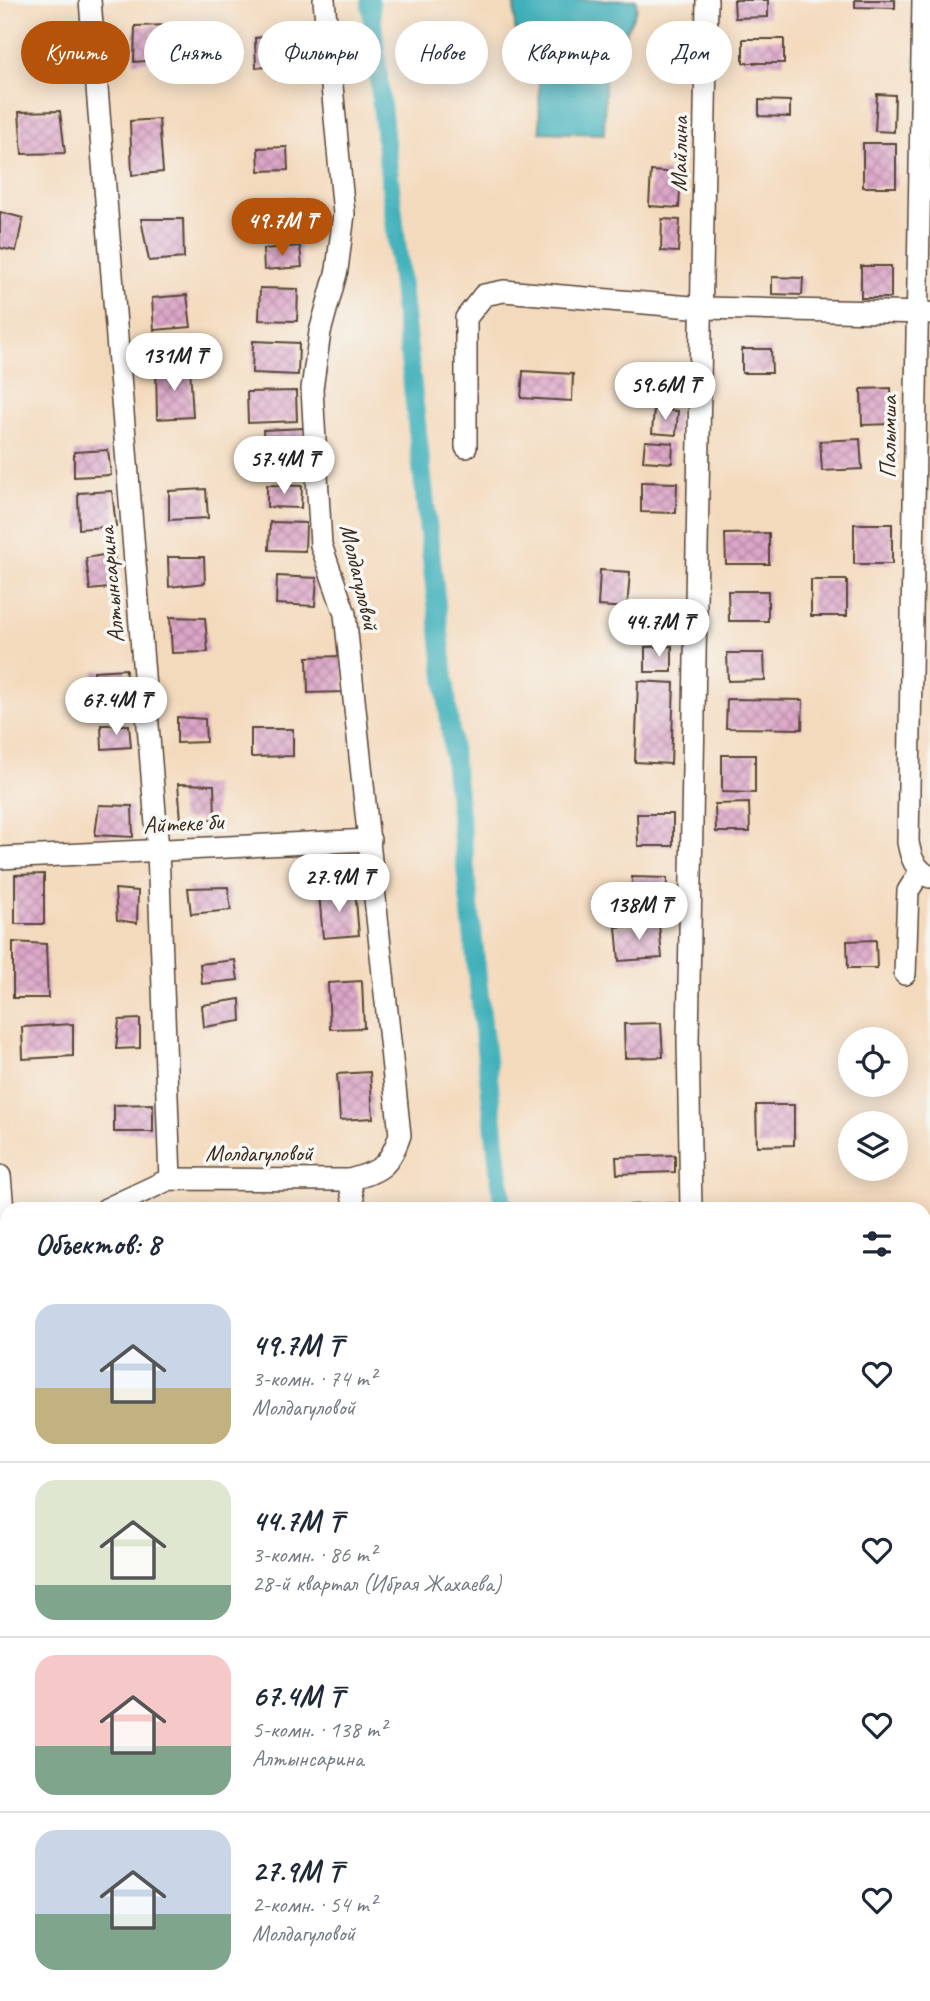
<!DOCTYPE html>
<html lang="ru">
<head>
<meta charset="utf-8">
<style>
  :root { --surface:#fff; --page:#f2f2f3; --text:#1f2937; --muted:#747a83; --line:#e0e1e3; --accent:#b45309 }
  body { margin:0; font-family:Caveat,sans-serif; background:var(--page); color:var(--text); height:100vh; display:flex; flex-direction:column; font-size:26px; white-space:nowrap }
  * { box-sizing:border-box; margin:0 }
  p { font-size:23px; color:var(--muted) }
  .icon { flex:none; width:38px; height:38px; fill:none; stroke:currentColor; stroke-width:2; stroke-linecap:round; stroke-linejoin:round }
  .map { position:relative; flex:1; overflow:hidden }
  .details { position:absolute; left:0px; top:1202px; width:931px; height:800px; display:flex; flex-direction:column; background:var(--surface); border-radius:21px 21px 0 0; box-shadow:0 4px 18px #0003 }
  .details>* { flex:none }
  .hud { position:absolute; left:21px; top:21px; width:889px; height:63px; display:flex; gap:14px }
  .fabs { position:absolute; left:838px; top:1027px; display:grid; gap:14px }
  .fabs a { display:grid; place-items:center; width:70px; height:70px; border-radius:50%; background:var(--surface); box-shadow:0 4px 18px #0003; font-size:35px }
  .price { position:absolute; translate:-50% -60px; padding:0 16px; border-radius:24px; background:#fff; color:#222; font-size:23px; line-height:46px; filter:drop-shadow(0 2px 4px #0008) }
  .price::after { content:''; position:absolute; left:50%; top:42px; width:21px; height:16px; margin-left:-10px; background:inherit; clip-path:polygon(0 0,100% 0,50% 100%) }
  .price.active { background:var(--accent); color:#fff }
  ul { padding:0; list-style:none }
  li { display:flex; align-items:center; gap:21px; height:175px; padding:0 35px }
  li+li { border-top:2px solid var(--line) }
  li span { display:grid; place-items:center; flex:none; width:196px; height:140px; border-radius:21px; color:#555 }
  li>.icon { margin-inline-start:auto }
  span .icon { width:84px; height:84px; fill:#fffc; stroke-width:1 }
  li b { font-size:30px }
  h2 { display:flex; justify-content:space-between; align-items:center; height:84px; padding:0 35px; font-size:30px }
  .chip { padding:0 24px; border-radius:32px; background:var(--surface); box-shadow:0 4px 18px #0003; font-size:24px; line-height:63px }
  .chip.active { background:var(--accent); color:#fff }
  .map>svg:first-child { display:block }
</style>
</head>
<body>
<div class="map">
<svg width="930" height="2001" viewBox="0 0 930 2001">
  <defs>
    <pattern id="building-cross-hatch" width="8" height="8" patternUnits="userSpaceOnUse" patternTransform="scale(1.75)"><rect width="8" height="8" fill="#dca6c8"/><path d="M0 0l8 8M0 8l8-8" fill="none" stroke="#b487a2"/></pattern>
  </defs>
  <rect width="100%" height="100%" fill="#f6f6f2"/>
  <filter id="ink" filterUnits="userSpaceOnUse"><feTurbulence type="fractalNoise" baseFrequency=".0143" numOctaves="2"/><feDisplacementMap in="SourceGraphic" scale="14" xChannelSelector="R" yChannelSelector="G"/><feConvolveMatrix kernelMatrix="1 2 1 2 8 2 1 2 1" color-interpolation-filters="sRGB"/></filter>
  <filter id="wash" filterUnits="userSpaceOnUse"><feTurbulence type="fractalNoise" baseFrequency=".00686" numOctaves="4" result="noise"/><feDisplacementMap in="SourceGraphic" scale="28" xChannelSelector="R" yChannelSelector="G"/><feGaussianBlur stdDeviation="1.57" result="paint"/><feColorMatrix in="noise" values="0 0 0 0 0 0 0 0 0 0 0 0 0 0 0 0 0 1.4 0 .05"/><feComposite in="paint" operator="in"/></filter>
  <g filter="url(#wash)">
    <rect width="100%" height="100%" fill="#f4dabd"/>
    <path fill="#40b0ba" stroke="#3e6d6c" stroke-width="2" d="M514 0H636L637 8 605 77 604 134 540 132 539 83 515 28Z"/>
    <g fill="none" stroke-linecap="round" stroke-linejoin="round">
      <g stroke="#40b0ba" stroke-width="19">
        <path d="M370 0 503 1209"/>
        <path d="M589 1995 590 2001"/>
      </g>
    </g>
    <g id="blocks">
      <g fill="url(#building-cross-hatch)">
        <path d="M734 0H768V17L735 18Z"/>
        <path d="M855 0H895V8L855 7Z"/>
        <path d="M170 25V59L134 62 135 26Z"/>
        <path d="M284 35 288 65 256 68 255 38Z"/>
        <rect x="743" y="39" width="41" height="24"/>
        <path d="M877 94 895 95 894 132 875 131Z"/>
        <path d="M759 100 790 101V117L759 116Z"/>
        <path d="M60 111 65 153 22 154 19 112Z"/>
        <path d="M159 119 163 172 132 175 130 121Z"/>
        <rect x="863" y="143" width="33" height="44"/>
        <path d="M287 147 288 170 259 171 258 148Z"/>
        <path d="M651 171 681 173 679 208 649 206Z"/>
        <path d="M295 200 298 231 259 234 257 203Z"/>
        <path d="M0 212 23 218 16 251 0 248Z"/>
        <path d="M141 219H183L184 258 149 261Z"/>
        <path d="M662 219 680 220 678 252 661 251Z"/>
        <path d="M300 246 302 267 264 270 263 249Z"/>
        <rect x="861" y="266" width="30" height="32"/>
        <path d="M772 277 803 278 802 295 772 294Z"/>
        <path d="M260 288 298 289 297 321 259 320Z"/>
        <path d="M187 295 191 327 154 330 152 298Z"/>
        <path d="M253 341 299 343 298 375 252 373Z"/>
        <path d="M742 349H771L772 373H742Z"/>
        <path d="M156 367H190L193 417 157 419Z"/>
        <path d="M523 371 573 374 572 401 521 398Z"/>
        <path d="M891 388 892 424 862 425 861 389Z"/>
        <path d="M296 391 297 421 248 423 247 392Z"/>
        <path d="M654 409 678 411 676 435 652 433Z"/>
        <path d="M304 428 305 442 264 444 263 430Z"/>
        <path d="M860 439 862 469 822 471 820 441Z"/>
        <path d="M645 441 673 443 672 463 643 461Z"/>
        <path d="M108 450 111 475 74 477V452Z"/>
        <path d="M302 450 304 469 263 472 262 453Z"/>
        <path d="M641 482 677 483 676 513 641 512Z"/>
        <path d="M267 485 302 486 301 508 267 507Z"/>
        <path d="M206 489 208 518 169 520V491Z"/>
        <path d="M112 491 116 526 79 529 78 493Z"/>
        <path d="M270 522 306 523 305 551 269 550Z"/>
        <rect x="854" y="524" width="38" height="40"/>
        <path d="M769 533V564H726L725 534Z"/>
        <path d="M114 553 117 587 90 590 86 558Z"/>
        <path d="M168 557H204L205 583 169 587Z"/>
        <path d="M600 570 630 572 627 608 598 606Z"/>
        <path d="M277 576 317 578 315 606 276 604Z"/>
        <rect x="811" y="580" width="36" height="36"/>
        <path d="M728 591H768V621H729Z"/>
        <path d="M170 617 205 618 208 652 172 653Z"/>
        <path d="M672 646V672H645V647Z"/>
        <path d="M727 653H764L765 680 728 681Z"/>
        <path d="M344 656V692L308 693 307 657Z"/>
        <path d="M126 669 124 702 94 703V671Z"/>
        <path d="M638 681 674 683 671 764 635 762Z"/>
        <path d="M727 699 803 700 802 729 726 728Z"/>
        <path d="M177 717 205 719 206 742 177 743Z"/>
        <path d="M101 725H129L131 747 102 749Z"/>
        <path d="M251 729H293V756L251 757Z"/>
        <path d="M722 755H755V793L722 792Z"/>
        <path d="M178 784 214 785 215 819 181 820Z"/>
        <path d="M749 803 750 832H716L715 804Z"/>
        <path d="M99 805 132 806 133 837 95 835Z"/>
        <path d="M637 814H673V846H638Z"/>
        <path d="M44 874V924H15V875Z"/>
        <path d="M632 877 667 878 666 906 631 905Z"/>
        <path d="M228 887 231 910 191 914 188 888Z"/>
        <path d="M115 889 138 891 137 923 117 920Z"/>
        <path d="M355 890 359 935 323 938 319 893Z"/>
        <path d="M659 924 662 958 619 961 616 927Z"/>
        <path d="M876 940 877 968H848L847 941Z"/>
        <path d="M13 942 46 944 48 998H13Z"/>
        <path d="M235 960 238 980 202 984 200 964Z"/>
        <path d="M362 981 364 1028 330 1029 328 983Z"/>
        <path d="M240 999 241 1021 204 1027 202 1005Z"/>
        <path d="M140 1019V1048L116 1049 119 1020Z"/>
        <path d="M661 1023 663 1057 625 1058 624 1024Z"/>
        <path d="M73 1024V1056L23 1059 22 1027Z"/>
        <path d="M370 1072 373 1118 340 1120 337 1074Z"/>
        <path d="M153 1104V1132H114V1105Z"/>
        <path d="M756 1105H794V1145L757 1146Z"/>
        <path d="M675 1155V1172L617 1174 616 1157Z"/>
        <path d="M673 1203 674 1209H629V1205Z"/>
        <path d="M7 1295V1331L0 1334V1298Z"/>
        <path d="M7 1749V1774L0 1775V1750Z"/>
        <path d="M373 1995H419L403 2001H376Z"/>
      </g>
    </g>
  </g>
  <g filter="url(#ink)">
    <use href="#blocks" fill-opacity="0" stroke="#574436" stroke-width="2"/>
    <g fill="none" stroke-linecap="round" stroke-linejoin="round">
      <g stroke="#574436" stroke-width="24">
        <g id="minor">
          <path d="M90 0 158 850 170 1179"/>
          <path d="M923 0 908 842C911 859 915 869 930 877"/>
          <path d="M466 447V318L484 295 504 291 703 308 928 313"/>
          <path d="M0 858 370 840"/>
          <path d="M905 974 908 891 920 872"/>
          <path d="M0 1176 3 1210 7 1222"/>
          <path d="M349 1180 355 1209"/>
          <path d="M106 1209 170 1179 349 1180C381 1171 389 1167 400 1135L345 614 321 545 312 389 320 332 337 270 344 214 324 0"/>
          <path d="M691 1209 688 1041 707 0"/>
          <path d="M0 1262 7 1258"/>
          <path d="M924 1842 930 1841"/>
          <path d="M0 1957 7 1974"/>
          <path d="M16 1995 18 2001"/>
          <path d="M342 1995 345 2001"/>
        </g>
      </g>
      <use href="#minor" stroke="#fff" stroke-width="21"/>
    </g>
  </g>
  <g text-anchor="middle" stroke-width="7" stroke-linejoin="round" paint-order="stroke">
    <g font-size="24" fill="#3b2a1e" stroke="#f6f6f2">
      <text transform="translate(679 154) rotate(-89)" y="8">Майлина</text>
      <text transform="translate(888 437) rotate(-89)" y="8">Палымша</text>
      <text transform="translate(360 577) rotate(77)" y="8">Молдагуловой</text>
      <text transform="translate(111 585) rotate(-95)" y="8">Алтынсарина</text>
      <text transform="translate(183 823) rotate(-3)" y="8">Айтеке би</text>
      <text x="259" y="1161">Молдагуловой</text>
    </g>
  </g>
</svg>
<div class="fabs">
<a><svg class="icon" aria-label="locate" viewBox="0 0 24 24"><circle cx="12" cy="12" r="6"/><path d="M12 2v4M12 18v4M2 12h4M18 12h4"/></svg></a>
<a><svg class="icon" aria-label="layers" viewBox="0 0 24 24"><path d="M12 4l9 5-9 5-9-5zM3 14l9 5 9-5"/></svg></a>
</div>
<b class="price active" style="left:282px;top:258px">49.7M ₸</b>
<b class="price" style="left:174px;top:393px">131M ₸</b>
<b class="price" style="left:665px;top:422px">59.6M ₸</b>
<b class="price" style="left:284px;top:496px">57.4M ₸</b>
<b class="price" style="left:659px;top:659px">44.7M ₸</b>
<b class="price" style="left:116px;top:737px">67.4M ₸</b>
<b class="price" style="left:339px;top:914px">27.9M ₸</b>
<b class="price" style="left:639px;top:942px">138M ₸</b>
<div class="hud">
<a class="chip active">Купить</a>
<a class="chip">Снять</a>
<a class="chip">Фильтры</a>
<a class="chip">Новое</a>
<a class="chip">Квартира</a>
<a class="chip">Дом</a>
</div>
<section class="details">
<h2>Объектов: 8<svg class="icon" aria-label="filters" viewBox="0 0 24 24"><path d="M4 7h16M4 17h16"/><circle cx="9" cy="7" r="2"/><circle cx="15" cy="17" r="2"/></svg></h2>
<ul>
<li><span style="background:linear-gradient(#c9d6e8 60%,#c2b280 0)"><svg class="icon" aria-label="home" viewBox="0 0 24 24"><path d="M3 11l9-7 9 7M6 9v11h12V9"/></svg></span><div><b>49.7M ₸</b><p>3-комн. · 74 m²</p><p>Молдагуловой</p></div><svg class="icon" aria-label="heart" viewBox="0 0 24 24"><path d="M12 20l-8-8c-3-5 5-10 8-4 3-6 11-1 8 4z"/></svg></li>
<li><span style="background:linear-gradient(#dfe7d0 75%,#7fa58c 0)"><svg class="icon" aria-label="home" viewBox="0 0 24 24"><path d="M3 11l9-7 9 7M6 9v11h12V9"/></svg></span><div><b>44.7M ₸</b><p>3-комн. · 86 m²</p><p>28-й квартал (Ибрая Жахаева)</p></div><svg class="icon" aria-label="heart" viewBox="0 0 24 24"><path d="M12 20l-8-8c-3-5 5-10 8-4 3-6 11-1 8 4z"/></svg></li>
<li><span style="background:linear-gradient(#f6c9c9 65%,#7fa58c 0)"><svg class="icon" aria-label="home" viewBox="0 0 24 24"><path d="M3 11l9-7 9 7M6 9v11h12V9"/></svg></span><div><b>67.4M ₸</b><p>5-комн. · 138 m²</p><p>Алтынсарина</p></div><svg class="icon" aria-label="heart" viewBox="0 0 24 24"><path d="M12 20l-8-8c-3-5 5-10 8-4 3-6 11-1 8 4z"/></svg></li>
<li><span style="background:linear-gradient(#c9d6e8 60%,#7fa58c 0)"><svg class="icon" aria-label="home" viewBox="0 0 24 24"><path d="M3 11l9-7 9 7M6 9v11h12V9"/></svg></span><div><b>27.9M ₸</b><p>2-комн. · 54 m²</p><p>Молдагуловой</p></div><svg class="icon" aria-label="heart" viewBox="0 0 24 24"><path d="M12 20l-8-8c-3-5 5-10 8-4 3-6 11-1 8 4z"/></svg></li>
</ul>
</section>
</div>
</body>
</html>
